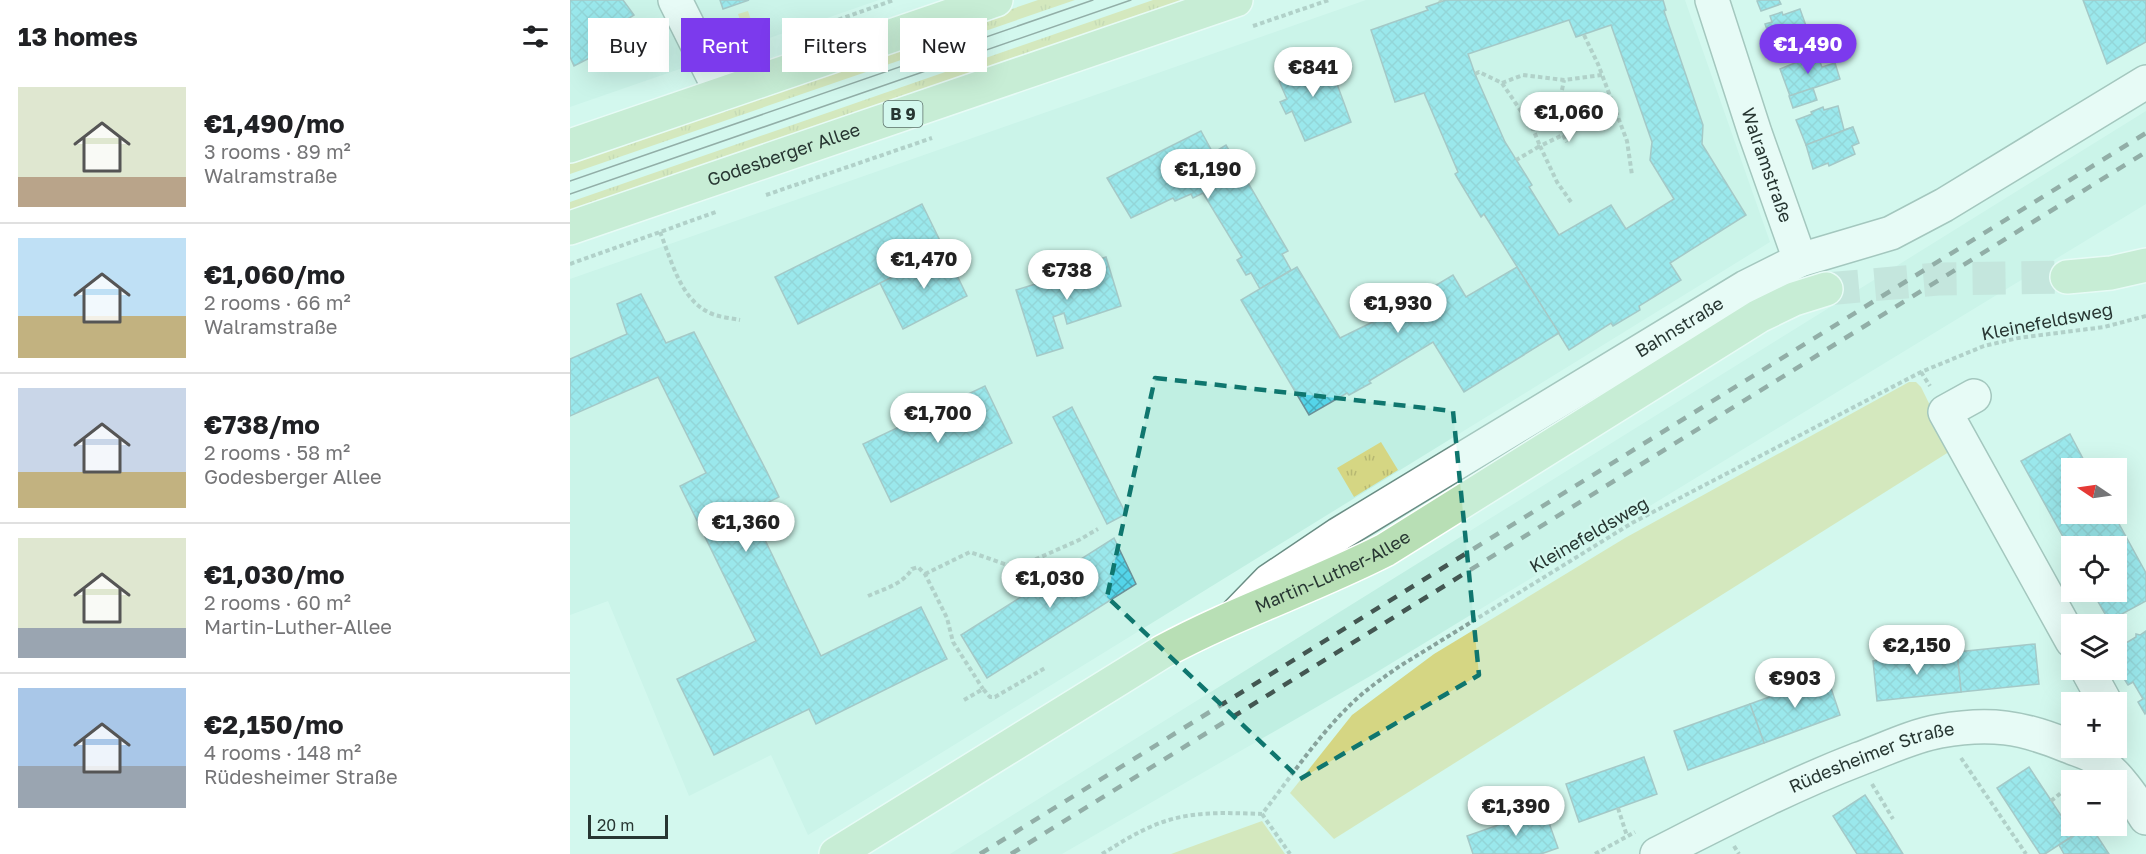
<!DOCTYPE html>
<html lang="en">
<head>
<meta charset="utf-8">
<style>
  :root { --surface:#fff; --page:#f2f2f2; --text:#202124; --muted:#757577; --line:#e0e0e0; --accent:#7c3aed }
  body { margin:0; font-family:"Golos Text",sans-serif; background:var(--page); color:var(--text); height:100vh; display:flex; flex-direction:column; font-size:22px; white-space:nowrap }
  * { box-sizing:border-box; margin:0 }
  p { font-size:20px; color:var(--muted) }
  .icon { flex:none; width:33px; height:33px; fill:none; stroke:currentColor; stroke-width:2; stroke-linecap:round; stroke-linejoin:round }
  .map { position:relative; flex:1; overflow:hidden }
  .panel { display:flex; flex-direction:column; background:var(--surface); width:570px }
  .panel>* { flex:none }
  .guide { position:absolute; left:18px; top:18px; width:570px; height:54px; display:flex; gap:12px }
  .needle { width:39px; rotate:283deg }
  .controls { position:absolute; left:1491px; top:458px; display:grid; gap:12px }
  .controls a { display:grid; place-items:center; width:66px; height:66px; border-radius:0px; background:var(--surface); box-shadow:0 6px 24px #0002; font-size:30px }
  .scale { position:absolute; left:18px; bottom:15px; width:80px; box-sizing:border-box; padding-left:6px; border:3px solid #273632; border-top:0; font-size:16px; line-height:21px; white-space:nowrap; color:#273632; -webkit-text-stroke:4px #d3f8ee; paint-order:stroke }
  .price { position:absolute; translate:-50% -51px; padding:0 14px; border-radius:21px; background:#fff; color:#222; font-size:20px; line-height:39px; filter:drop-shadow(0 2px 3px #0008) }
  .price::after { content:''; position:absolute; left:50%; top:36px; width:18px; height:14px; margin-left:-9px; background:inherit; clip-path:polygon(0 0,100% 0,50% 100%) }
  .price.active { background:var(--accent); color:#fff }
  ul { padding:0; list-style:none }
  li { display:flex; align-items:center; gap:18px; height:150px; padding:0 18px }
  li+li { border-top:2px solid var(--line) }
  li span { display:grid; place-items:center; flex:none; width:168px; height:120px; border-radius:0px; color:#555 }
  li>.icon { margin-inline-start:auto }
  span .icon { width:72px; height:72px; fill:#fffc; stroke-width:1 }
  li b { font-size:26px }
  h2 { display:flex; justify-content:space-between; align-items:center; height:72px; padding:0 18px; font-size:26px }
  .pill { padding:0 21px; border-radius:0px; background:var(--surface); box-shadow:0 6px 24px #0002; font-size:21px; line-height:54px }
  .pill.active { background:var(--accent); color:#fff }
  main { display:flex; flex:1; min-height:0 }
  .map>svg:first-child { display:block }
</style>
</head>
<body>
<main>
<section class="panel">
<h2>13 homes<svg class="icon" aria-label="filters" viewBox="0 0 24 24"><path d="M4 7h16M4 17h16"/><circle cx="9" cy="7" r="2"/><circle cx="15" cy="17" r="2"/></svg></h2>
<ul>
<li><span style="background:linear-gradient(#dfe7d0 75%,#b9a48a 0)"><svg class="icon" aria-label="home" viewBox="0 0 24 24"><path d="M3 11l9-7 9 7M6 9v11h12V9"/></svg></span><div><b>€1,490/mo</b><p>3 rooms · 89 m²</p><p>Walramstraße</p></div></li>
<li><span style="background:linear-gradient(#bfe0f5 65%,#c2b280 0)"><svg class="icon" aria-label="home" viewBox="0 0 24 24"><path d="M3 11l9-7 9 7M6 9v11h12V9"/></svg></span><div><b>€1,060/mo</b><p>2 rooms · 66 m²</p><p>Walramstraße</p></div></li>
<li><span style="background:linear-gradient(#c9d6e8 70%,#c2b280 0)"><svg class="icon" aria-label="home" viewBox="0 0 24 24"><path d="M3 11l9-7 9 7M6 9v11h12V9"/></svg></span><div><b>€738/mo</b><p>2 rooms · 58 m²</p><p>Godesberger Allee</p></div></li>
<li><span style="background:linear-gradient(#dfe7d0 75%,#9aa5b1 0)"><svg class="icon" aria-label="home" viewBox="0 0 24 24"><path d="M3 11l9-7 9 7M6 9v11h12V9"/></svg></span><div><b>€1,030/mo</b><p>2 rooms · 60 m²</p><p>Martin-Luther-Allee</p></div></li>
<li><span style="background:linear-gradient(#a9c7e8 65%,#9aa5b1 0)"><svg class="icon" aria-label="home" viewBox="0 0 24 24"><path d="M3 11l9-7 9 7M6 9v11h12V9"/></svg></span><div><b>€2,150/mo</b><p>4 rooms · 148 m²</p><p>Rüdesheimer Straße</p></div></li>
</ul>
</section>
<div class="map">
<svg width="1576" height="854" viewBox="0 0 1576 854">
  <defs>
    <pattern id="grass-tufts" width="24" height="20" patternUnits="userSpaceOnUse" patternTransform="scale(1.5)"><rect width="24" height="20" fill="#d5d683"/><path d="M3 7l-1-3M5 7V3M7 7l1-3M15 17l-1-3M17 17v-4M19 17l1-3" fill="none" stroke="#b7b872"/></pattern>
    <pattern id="building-cross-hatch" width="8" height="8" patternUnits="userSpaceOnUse" patternTransform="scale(1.5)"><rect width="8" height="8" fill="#54d4e9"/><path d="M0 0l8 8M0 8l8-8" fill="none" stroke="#46adbd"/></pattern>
  </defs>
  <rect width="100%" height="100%" fill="#d3f8ee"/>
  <g fill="#c0efe2">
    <path d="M0 0H309L0 107Z"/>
    <path d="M796 0H1115L1200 242 238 835 201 755 119 796 38 601 0 615V279Z"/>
    <path d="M1576 111V204L802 675 492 854H380Z"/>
  </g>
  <g fill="url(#grass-tufts)">
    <path d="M468 0H505L0 174V161Z"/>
    <path d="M583 0H622L0 215V202Z"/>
    <path d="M178 11 183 26 194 22 198 35 166 45 162 33 173 29 168 14Z"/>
    <path d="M811 442 828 470 784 497 767 468Z"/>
  </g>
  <g fill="#d5d683">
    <path d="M1339 382H1346L1351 387 1382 450 764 839 720 793 782 715 864 654 1055 538Z"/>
    <path d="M692 821 715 854H601Z"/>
  </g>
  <g fill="url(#building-cross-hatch)" stroke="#6c9097" stroke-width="1.5" fill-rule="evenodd">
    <path d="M0 0H53L64 15 48 25 55 40 4 66 0 57Z"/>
    <path d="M150 0H179L153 9Z"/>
    <path d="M876 0H1093L1096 10 1094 11 1133 125 1132 144 1176 215 1100 263 1111 280 1069 306 1070 310 1043 326 1041 323 999 350 914 214 911 217 885 174 888 172 854 93 825 102 801 30 858 10 856 7ZM999 20 1006 37 1041 25 1082 142 1080 160 1104 199 1056 229 1041 205 989 235 959 187 962 185 935 142 905 74 898 54Z"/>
    <path d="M1190 0H1209L1211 4 1191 11 1187 1Z"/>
    <path d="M1513 0H1576V42L1537 64Z"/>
    <path d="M1230 9 1239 34 1211 46 1210 43 1203 46 1195 24 1202 22 1200 16 1212 12 1213 15Z"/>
    <path d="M1231 37 1235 49 1207 58 1203 46 1210 43 1211 46Z"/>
    <path d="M747 56 756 63 765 85 767 84 781 122 735 141 722 111 716 114 710 102 717 99 709 81 711 80 710 76 725 64Z"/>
    <path d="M1248 57 1252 67 1265 63 1270 79 1220 96 1210 69 1237 58V61Z"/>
    <path d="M1243 88 1247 100 1223 108 1219 96Z"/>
    <path d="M1268 106 1274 130 1283 127 1236 145 1226 120 1242 114 1241 112 1253 107 1254 110Z"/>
    <path d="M1283 127 1289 143 1282 146 1285 154 1259 166 1258 163 1243 169 1236 145Z"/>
    <path d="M631 131 643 153 656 145 718 251 712 254 721 270 690 289 681 273 676 275 667 260 672 257 633 193 623 198 621 194 605 201 603 198 561 218 537 178Z"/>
    <path d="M352 204 375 251 228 324 205 277Z"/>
    <path d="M375 251 397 296 333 329 310 283Z"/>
    <path d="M536 257 551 306 497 324 494 313 483 317 493 348 467 356 446 290 472 282 470 278Z"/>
    <path d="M727 267 770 338 813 317 883 275 896 297 947 267 989 333 894 392 863 342 799 381 801 383 779 395 777 393 739 415 671 300Z"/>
    <path d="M71 294 96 343 124 332 197 472 209 497 181 511 251 656 351 607 377 659 246 724 239 709 144 755 107 679 186 641 110 486 136 473 88 377 0 416V359L57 334 47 304Z"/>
    <path d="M415 386 442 443 321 502 293 444Z"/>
    <path d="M502 407 556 514 537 524 483 417Z"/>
    <path d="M1500 434 1518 468H1502V513H1543L1576 573V601L1539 621 1522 591H1546V546H1502V553L1451 461Z"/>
    <path d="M544 538 566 584 417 678 391 635Z"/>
    <path d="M1576 631V713L1575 714 1568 702 1573 699 1563 682 1558 685 1551 674 1556 671 1546 655V649L1566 637V634L1570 635Z"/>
    <path d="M1465 644 1469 684 1391 692 1387 652Z"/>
    <path d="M1387 652 1391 692 1307 701 1303 661Z"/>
    <path d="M1257 676 1270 715 1194 743 1180 704Z"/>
    <path d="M1180 704 1194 743 1118 770 1104 731Z"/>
    <path d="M1074 757 1087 794 1009 822 996 784Z"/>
    <path d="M1459 767 1504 835 1475 854H1470L1427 788Z"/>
    <path d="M1295 795 1317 828 1333 854H1287L1263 816Z"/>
    <path d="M974 809 988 848 971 854H903L897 836Z"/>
    <path d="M1520 825 1539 854H1494L1489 845Z"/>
  </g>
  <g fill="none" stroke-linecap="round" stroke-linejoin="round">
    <path stroke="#b1d1c8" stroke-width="33" stroke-dasharray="33 16" stroke-linecap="butt" d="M1256 289 1368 279 1497 277"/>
    <g stroke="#6a8d84" stroke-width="36">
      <g id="minor">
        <path d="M105 0 152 94"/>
        <path id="s1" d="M1142 0 1185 133 1230 260"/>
        <path d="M1404 396 1375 412 1502 641"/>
        <path id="s2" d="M666 615 699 581 769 534 1176 287 1230 260 1321 233 1374 205 1576 82"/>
        <path d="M1517 669 1535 702"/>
        <path id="s3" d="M1087 854C1154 820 1219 786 1289 759 1316 749 1342 736 1370 731 1420 722 1452 727 1498 746 1507 750 1520 753 1527 759 1548 775 1563 797 1576 818"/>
      </g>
    </g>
    <g stroke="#fff" stroke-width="36">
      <g id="major">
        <path d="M0 146 426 0"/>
        <path id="s4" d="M0 228 666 0"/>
        <path d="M1497 277 1541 273 1576 265"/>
        <path id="s5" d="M266 854 592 652C664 613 742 587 815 550L1189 316 1224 299 1256 289"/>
      </g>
    </g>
    <g stroke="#88a39c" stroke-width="4" stroke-dasharray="4.5 3" stroke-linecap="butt">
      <path d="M870 0 871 2"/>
      <path d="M683 26 759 0"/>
      <path d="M233 32 324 0"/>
      <path d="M1014 35 1028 64 1057 141 1062 175"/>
      <path d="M905 74 909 72 932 83 963 129 970 146 946 160"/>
      <path d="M932 83 953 75 994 80 1032 75"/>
      <path d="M992 90 994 80"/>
      <path d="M993 135 997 142"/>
      <path d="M196 195 362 138"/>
      <path d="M1001 202 987 182 970 146 1022 121 1047 114"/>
      <path d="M90 232C101 259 110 298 138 312 147 317 160 318 170 320"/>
      <path d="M0 264 146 212"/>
      <path d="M1351 372 1360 386"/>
      <path d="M439 567 457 593"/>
      <path d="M355 574 400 552 446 568 509 540 528 529"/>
      <path d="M298 596C314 589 333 584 342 569L348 567 355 574 377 618 383 642 413 689"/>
      <path d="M394 700 413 689 420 697H425L475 668"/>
      <path d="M1391 758 1456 854"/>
      <path d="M1302 784 1323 819"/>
      <path d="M1481 801 1502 784"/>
      <path d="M1048 808 1057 836"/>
      <path d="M692 814 720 854"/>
      <path d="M1164 846 1169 854"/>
      <path d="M532 854C553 841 575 827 599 820 629 811 661 813 692 814 724 773 753 728 792 694 804 684 817 675 830 666L1062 523 1351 372 1414 346 1448 338 1534 327 1576 316"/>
      <path d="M1025 854 1065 832"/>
    </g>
    <use href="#minor" stroke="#fff" stroke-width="33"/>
    <use href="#major" stroke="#b8dfb5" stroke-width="33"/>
    <g stroke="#435651" stroke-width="1.5">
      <path d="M0 181 523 0"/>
      <path d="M0 194 561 0"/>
    </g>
    <g stroke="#435651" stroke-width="4.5" stroke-dasharray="10 10" stroke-linecap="butt">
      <path d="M410 854 1576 133"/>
      <path d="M441 854 1576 152"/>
    </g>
  </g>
  <path d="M0 0H1576V854H0ZM585 378 883 411 909 675 730 779 537 597Z" fill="#d3f8ee" fill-opacity=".55" fill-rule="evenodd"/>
  <path fill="none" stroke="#0f766e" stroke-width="4.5" stroke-dasharray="12 8" stroke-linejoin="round" d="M585 378 883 411 909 675 730 779 537 597Z"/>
  <g text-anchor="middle" stroke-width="4.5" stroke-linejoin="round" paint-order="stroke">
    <rect fill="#d3f8ee" stroke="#5b706a" stroke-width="1.5" x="313.5" y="101" width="39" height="26" rx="4.5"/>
    <g font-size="16" font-weight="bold" fill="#273632">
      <text x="333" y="120">B 9</text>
    </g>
    <g font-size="18" fill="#273632" stroke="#d3f8ee">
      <text dy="6" stroke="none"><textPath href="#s4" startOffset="226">Godesberger Allee</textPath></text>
      <text dy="6" stroke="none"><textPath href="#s1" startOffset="174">Walramstraße</textPath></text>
      <text transform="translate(1477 322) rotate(-11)" y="6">Kleinefeldsweg</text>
      <text dy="6" stroke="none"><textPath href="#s2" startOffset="530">Bahnstraße</textPath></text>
      <text transform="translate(1019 535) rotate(-30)" y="6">Kleinefeldsweg</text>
      <text dy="6" stroke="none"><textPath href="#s5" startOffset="572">Martin-Luther-Allee</textPath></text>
      <text dy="6" stroke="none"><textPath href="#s3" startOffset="236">Rüdesheimer Straße</textPath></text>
    </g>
  </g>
</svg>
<div class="controls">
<a><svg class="needle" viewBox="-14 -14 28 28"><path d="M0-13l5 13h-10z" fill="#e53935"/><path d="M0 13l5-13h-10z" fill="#757577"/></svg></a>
<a><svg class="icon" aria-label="locate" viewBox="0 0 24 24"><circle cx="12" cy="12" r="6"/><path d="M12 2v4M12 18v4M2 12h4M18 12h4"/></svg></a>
<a><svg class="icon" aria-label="layers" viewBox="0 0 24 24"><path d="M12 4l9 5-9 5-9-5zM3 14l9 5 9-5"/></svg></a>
<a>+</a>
<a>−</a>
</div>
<div class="scale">20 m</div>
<b class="price active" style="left:1238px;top:75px">€1,490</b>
<b class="price" style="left:743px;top:98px">€841</b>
<b class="price" style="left:999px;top:143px">€1,060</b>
<b class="price" style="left:638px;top:200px">€1,190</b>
<b class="price" style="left:354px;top:290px">€1,470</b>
<b class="price" style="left:497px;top:301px">€738</b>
<b class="price" style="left:828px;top:334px">€1,930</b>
<b class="price" style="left:368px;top:444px">€1,700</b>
<b class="price" style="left:176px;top:553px">€1,360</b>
<b class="price" style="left:480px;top:609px">€1,030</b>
<b class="price" style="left:1347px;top:676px">€2,150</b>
<b class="price" style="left:1225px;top:709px">€903</b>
<b class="price" style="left:946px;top:837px">€1,390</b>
<div class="guide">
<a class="pill">Buy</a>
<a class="pill active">Rent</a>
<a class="pill">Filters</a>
<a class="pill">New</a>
</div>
</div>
</main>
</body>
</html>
